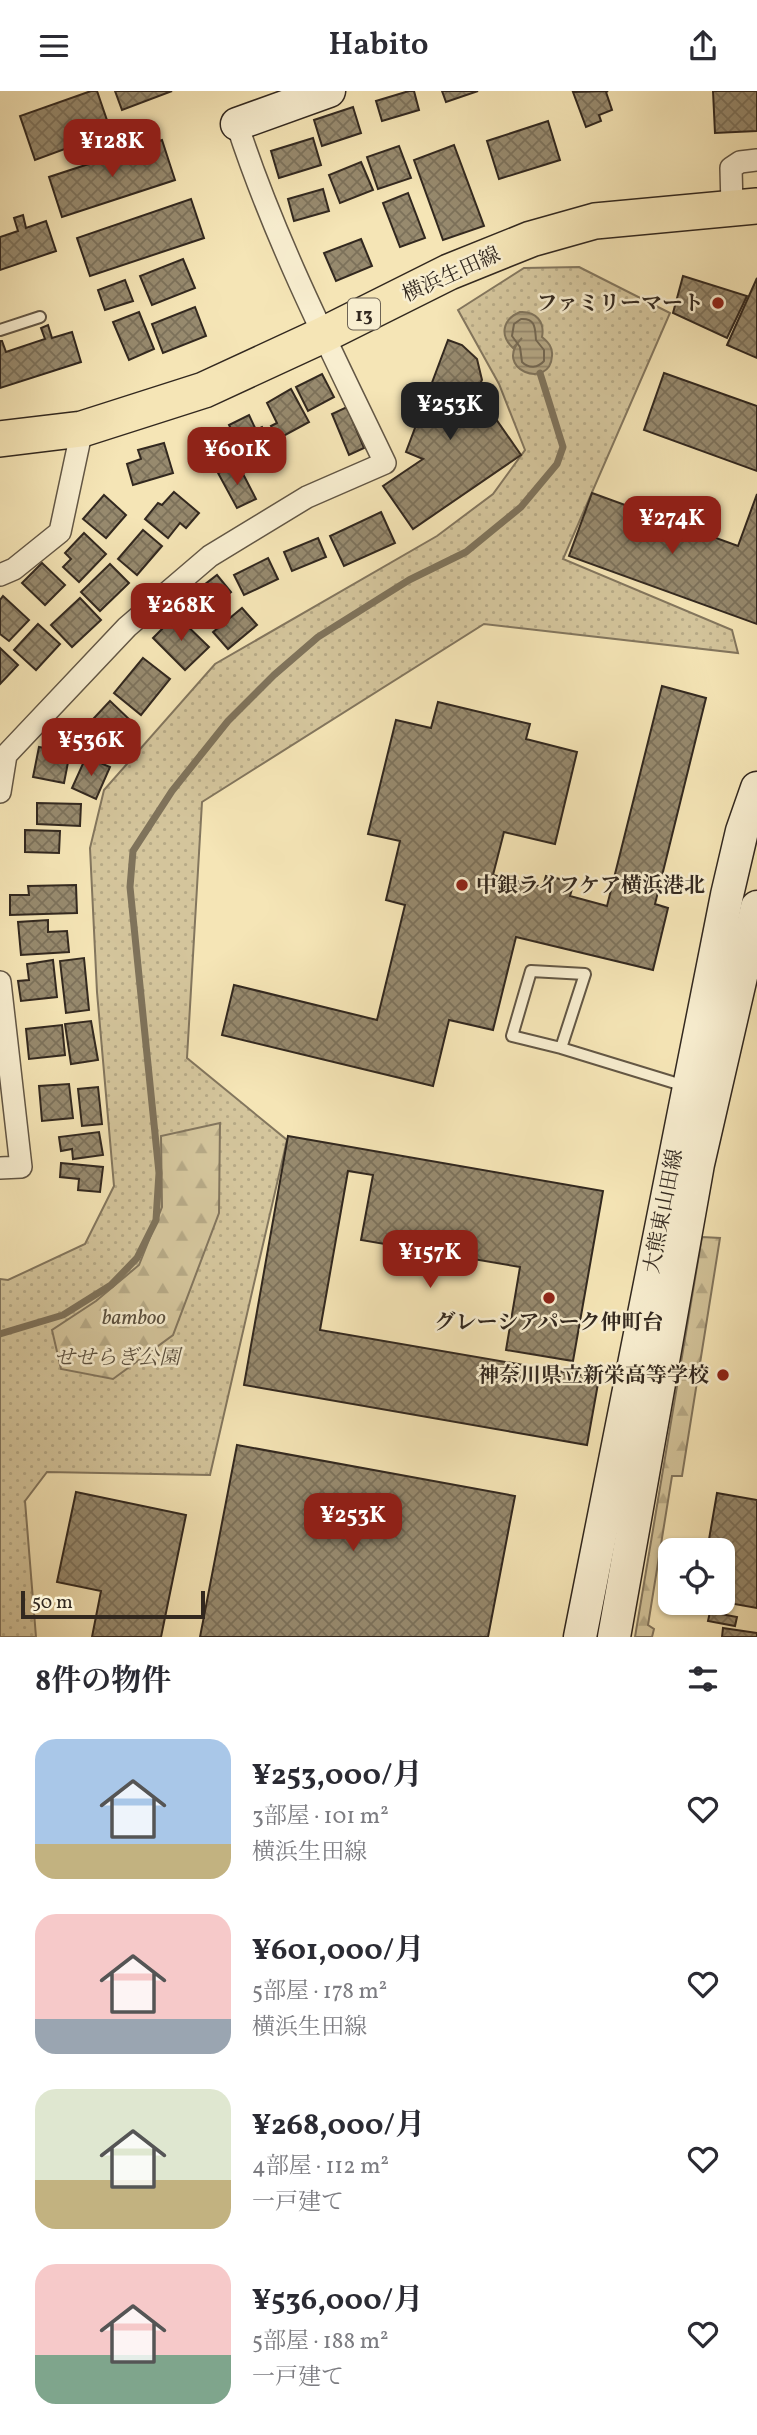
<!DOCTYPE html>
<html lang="ja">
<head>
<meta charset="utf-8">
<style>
  :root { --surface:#fff; --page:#f7f7f7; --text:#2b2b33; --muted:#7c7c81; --accent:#8f2418 }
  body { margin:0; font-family:Vollkorn,"Noto Serif JP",serif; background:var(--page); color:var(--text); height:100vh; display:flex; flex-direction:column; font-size:26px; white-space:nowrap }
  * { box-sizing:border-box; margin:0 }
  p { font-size:23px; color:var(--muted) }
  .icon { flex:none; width:38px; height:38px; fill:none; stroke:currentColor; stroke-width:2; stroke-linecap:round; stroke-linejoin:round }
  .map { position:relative; height:1546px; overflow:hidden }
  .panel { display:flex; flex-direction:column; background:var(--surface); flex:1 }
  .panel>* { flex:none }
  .tools { position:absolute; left:658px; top:1447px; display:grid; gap:14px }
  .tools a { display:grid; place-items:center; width:77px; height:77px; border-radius:14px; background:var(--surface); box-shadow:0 2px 5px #0004; font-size:35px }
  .scale { position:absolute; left:21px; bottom:18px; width:184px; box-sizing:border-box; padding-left:7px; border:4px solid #32281f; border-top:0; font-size:19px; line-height:24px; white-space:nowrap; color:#32281f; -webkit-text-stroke:5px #f8eed0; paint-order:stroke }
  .price { position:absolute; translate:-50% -60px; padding:0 16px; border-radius:14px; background:var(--accent); color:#fff; font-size:23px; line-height:46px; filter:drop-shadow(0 2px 4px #0008) }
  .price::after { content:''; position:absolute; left:50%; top:42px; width:21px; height:16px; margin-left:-10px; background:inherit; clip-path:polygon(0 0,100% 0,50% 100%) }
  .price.active { background:#222; color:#fff }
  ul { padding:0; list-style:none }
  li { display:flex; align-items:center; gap:21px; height:175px; padding:0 35px }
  li span { display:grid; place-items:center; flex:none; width:196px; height:140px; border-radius:21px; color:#555 }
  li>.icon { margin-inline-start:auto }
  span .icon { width:84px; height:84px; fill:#fffc; stroke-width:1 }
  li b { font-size:30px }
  h2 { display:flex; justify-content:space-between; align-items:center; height:84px; padding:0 35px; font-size:30px }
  header { display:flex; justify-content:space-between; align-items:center; height:91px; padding:0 35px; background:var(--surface); font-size:32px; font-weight:600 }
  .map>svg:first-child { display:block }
</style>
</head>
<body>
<header><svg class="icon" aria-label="menu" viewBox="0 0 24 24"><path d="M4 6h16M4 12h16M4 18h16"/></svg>Habito<svg class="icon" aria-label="share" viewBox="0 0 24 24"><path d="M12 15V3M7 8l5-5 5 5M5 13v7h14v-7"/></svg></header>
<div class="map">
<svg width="757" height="1546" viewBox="0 0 757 1546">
  <defs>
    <pattern id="grass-dots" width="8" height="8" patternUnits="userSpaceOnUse" patternTransform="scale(1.75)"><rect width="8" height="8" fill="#d4c59c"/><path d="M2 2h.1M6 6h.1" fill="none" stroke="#b6a986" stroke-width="1.8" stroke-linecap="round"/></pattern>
    <pattern id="forest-firs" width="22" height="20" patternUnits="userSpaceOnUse" patternTransform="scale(1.75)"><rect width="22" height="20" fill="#d4c59c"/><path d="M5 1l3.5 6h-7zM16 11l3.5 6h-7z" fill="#b6a986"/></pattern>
    <pattern id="water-rules" width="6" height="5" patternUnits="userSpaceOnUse" patternTransform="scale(1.75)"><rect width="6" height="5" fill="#b3a583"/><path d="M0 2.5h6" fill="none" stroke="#92866b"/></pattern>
    <pattern id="building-cross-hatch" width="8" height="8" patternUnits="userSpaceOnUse" patternTransform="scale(1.75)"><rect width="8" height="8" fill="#978a6e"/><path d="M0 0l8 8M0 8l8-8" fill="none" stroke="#7c715a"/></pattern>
  </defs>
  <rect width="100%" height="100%" fill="#f5e5b6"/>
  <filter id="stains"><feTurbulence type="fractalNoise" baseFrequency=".00286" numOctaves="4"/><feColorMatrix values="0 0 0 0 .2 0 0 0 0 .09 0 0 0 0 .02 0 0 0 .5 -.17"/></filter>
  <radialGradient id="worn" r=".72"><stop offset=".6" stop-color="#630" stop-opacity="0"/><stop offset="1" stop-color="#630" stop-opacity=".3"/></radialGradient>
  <path fill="url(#grass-dots)" stroke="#83765e" stroke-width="2" d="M579 176 670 222 563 468 732 539 738 562 484 533 202 711 187 967 287 1049 210 1384 47 1381 25 1410 36 1546H0V1188L8 1189 85 1153 114 1095 97 901 90 757 104 699 215 573 437 445 493 403 525 359 499 293 458 219 524 177Z"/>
  <g fill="url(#forest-firs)" stroke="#83765e" stroke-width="2">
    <path d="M220 1032 219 1122 173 1244 113 1288 61 1278 52 1239 96 1210 139 1174 162 1116 161 1045Z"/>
    <path d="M702 1146 720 1147 682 1385H672L648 1534 654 1538 652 1546H635Z"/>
  </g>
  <path fill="url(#water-rules)" stroke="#7f735b" stroke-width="2" d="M520 221C536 220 545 231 542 246 548 251 553 256 552 265 550 300 491 278 522 247L513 257C499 244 503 228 520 221Z"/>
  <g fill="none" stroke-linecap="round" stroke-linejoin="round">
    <path stroke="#726651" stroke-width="2" d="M521 228C536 227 535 238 536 249L544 259V270C538 277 529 278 522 271L520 256 512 245 514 233Z"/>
    <path stroke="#7f735b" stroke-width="7" d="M0 1243 63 1224 111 1194 137 1167 156 1129 159 1082 130 796 133 760 172 700 228 630 274 584 318 546 409 489 466 461 521 416 557 373 563 356 540 282"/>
  </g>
  <g fill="url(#building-cross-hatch)" stroke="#32281f" stroke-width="2">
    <path d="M91 0H97L111 41 35 69 20 25Z"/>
    <path d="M115 0H172L122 19Z"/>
    <path d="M409 0H414L419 19 382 30 376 10Z"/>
    <path d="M442 0H478L446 11Z"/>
    <path d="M608 0 606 1 612 19 599 24 601 30 586 36 573 1Z"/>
    <path d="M713 0H757V40L715 42Z"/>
    <path d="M353 16 361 42 322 55 314 29Z"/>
    <path d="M548 30 560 69 499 88 487 50Z"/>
    <path d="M313 47 321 74 279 87 271 60Z"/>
    <path d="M162 49 175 89 62 126 49 86Z"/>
    <path d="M454 54 484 135 443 149 414 69Z"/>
    <path d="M399 55 411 87 378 98 367 66Z"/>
    <path d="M361 71 373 99 340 112 329 84Z"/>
    <path d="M323 98 329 120 294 130 288 108Z"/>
    <path d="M408 102 425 147 400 156 383 112Z"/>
    <path d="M191 108 204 147 90 185 77 147Z"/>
    <path d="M23 124 26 137 46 130 56 160 0 179V146L18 140 14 127Z"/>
    <path d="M361 148 372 175 336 190 324 162Z"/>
    <path d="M183 168 195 197 152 214 140 185Z"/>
    <path d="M683 185 747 205 727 247 673 222Z"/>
    <path d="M757 187V267L727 254Z"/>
    <path d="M125 189 133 210 105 219 98 199Z"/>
    <path d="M195 216 206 245 163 262 152 233Z"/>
    <path d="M139 221 154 258 129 269 113 231Z"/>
    <path d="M48 234 52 247 72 241 81 271 0 297V250H2L6 261 45 248 41 237Z"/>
    <path d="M448 249 462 254 477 268 482 289 467 320 475 332 491 321 521 364 413 438 383 395 423 368 406 361Z"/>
    <path d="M664 282 757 315V380L644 339Z"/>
    <path d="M322 283 334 306 308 320 296 296Z"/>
    <path d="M291 298 309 331 278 348 271 335 277 332 267 312Z"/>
    <path d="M347 316 364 357 349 364 332 323Z"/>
    <path d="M249 324 256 339 262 336 272 356 247 369 229 334Z"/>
    <path d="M164 352 173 382 133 394 127 373 141 368 138 359Z"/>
    <path d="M232 375 235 381 241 379 256 408 237 417 218 382Z"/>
    <path d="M174 401 199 422 186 437 180 432 168 447 145 428 158 412 162 414Z"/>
    <path d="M592 402 738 455 757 403V533L569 465Z"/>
    <path d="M104 404 126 424 106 447 83 428Z"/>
    <path d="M381 421 395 452 344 475 330 445Z"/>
    <path d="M143 439 162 455 137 484 118 468Z"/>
    <path d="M84 442 106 463 79 491 63 476 71 468 65 462Z"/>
    <path d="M318 447 326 466 292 480 284 461Z"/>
    <path d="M268 467 278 488 244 504 234 484Z"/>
    <path d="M42 472 65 494 45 514 22 492Z"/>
    <path d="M110 473 129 492 100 520 81 501Z"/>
    <path d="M217 484 231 501 202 525 187 507Z"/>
    <path d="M3 505 29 529 9 550 0 543V509Z"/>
    <path d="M80 507 101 529 72 556 51 534Z"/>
    <path d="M242 517 257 534 228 558 213 541Z"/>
    <path d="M176 524 209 556 185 579 153 547Z"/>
    <path d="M38 533 60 553 36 579 14 559Z"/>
    <path d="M0 557 18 574 0 593Z"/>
    <path d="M143 567 170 588 141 624 114 602Z"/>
    <path d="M662 595 706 607 655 813 668 817 653 879 516 846 493 939 449 929 433 995 222 944 234 894 377 929 405 814 386 809 400 750 368 743 396 629 431 637 438 611 530 633 526 648 577 661 555 753 504 741 493 784 543 796 546 785 574 791 570 805 607 815Z"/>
    <path d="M110 610 131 630 101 662 80 642Z"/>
    <path d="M39 656 70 661 64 692 33 686Z"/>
    <path d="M86 666 110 676 96 708 72 697Z"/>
    <path d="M37 712 81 713 80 735 37 733Z"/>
    <path d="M25 739 60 740 59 762 25 761Z"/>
    <path d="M76 794 77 822 10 824V804H29L28 795Z"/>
    <path d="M48 829V841L67 840 69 861 21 864 18 831Z"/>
    <path d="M84 867 89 919 66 922 60 870Z"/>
    <path d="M53 869 57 906 21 910 18 890 29 889 27 873Z"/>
    <path d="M91 930 98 969 71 973 65 933Z"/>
    <path d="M62 934 65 964 29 968 26 938Z"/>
    <path d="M69 993 73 1027 42 1030 39 995Z"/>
    <path d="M98 996 102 1033 82 1035 78 998Z"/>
    <path d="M99 1041 103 1064 73 1068 72 1058 61 1060 59 1046Z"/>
    <path d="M288 1045 603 1100 573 1270 506 1259 520 1176 361 1149 373 1084 348 1080 320 1239 599 1287 587 1354 244 1294Z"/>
    <path d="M61 1072 103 1076 100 1101 78 1099 79 1088 60 1086Z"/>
    <path d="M237 1354 515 1405 488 1546H200Z"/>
    <path d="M76 1401 186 1424 161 1546H92L101 1500 57 1491Z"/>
    <path d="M717 1402 757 1409V1517L723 1511V1460H707Z"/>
    <path d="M710 1521 737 1526 735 1535 708 1530Z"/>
    <path d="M723 1537 757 1542V1546H722Z"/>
  </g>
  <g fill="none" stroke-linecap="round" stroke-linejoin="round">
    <g stroke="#635745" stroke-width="14">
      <g id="lane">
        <path d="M0 239 40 226"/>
        <path d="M561 957 512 945 531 880 585 883 561 957 685 995"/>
      </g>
    </g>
    <g stroke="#635745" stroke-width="24">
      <g id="street">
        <path d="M732 116 731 77 740 71 757 69"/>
        <path d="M0 484 14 478 60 441 82 338"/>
        <path d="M0 701 6 664 127 536 210 465 307 406 385 372C332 261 275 150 237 33"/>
        <path d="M0 891 21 1076 0 1077"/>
      </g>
    </g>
    <g stroke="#32281f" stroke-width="35">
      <g id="secondary">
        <path d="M237 33 329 0"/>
        <path d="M580 1546 727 804 742 740 757 697"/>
        <path d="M614 1546 698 1073 757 816"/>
      </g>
    </g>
    <g stroke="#32281f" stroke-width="38">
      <path id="primary" d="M0 348 82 338 204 299 323 244 449 181 531 148 595 130 757 115"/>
    </g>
    <use href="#lane" stroke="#f8eed0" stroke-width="10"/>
    <use href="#street" stroke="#f8eed0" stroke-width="21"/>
    <use href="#secondary" stroke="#f8eed0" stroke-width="32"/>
    <use href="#primary" stroke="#f5e5b6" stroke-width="35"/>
  </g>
  <g fill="#8f2418" stroke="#f8eed0" stroke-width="2.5">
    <circle cx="718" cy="212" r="7"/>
    <circle cx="462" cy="794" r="7"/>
    <circle cx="549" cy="1207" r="7"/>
    <circle cx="723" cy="1284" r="7"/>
  </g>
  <g text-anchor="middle" stroke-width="5" stroke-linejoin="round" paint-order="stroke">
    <rect fill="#f8eed0" stroke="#6d6354" stroke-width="2" x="348" y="207.5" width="32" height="31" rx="5"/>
    <g font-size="19" font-weight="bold" fill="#32281f">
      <text x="364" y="230">13</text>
    </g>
    <g font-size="21" fill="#32281f" stroke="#f8eed0">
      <text transform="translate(451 183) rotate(-24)" y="7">横浜生田線</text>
      <text transform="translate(663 1120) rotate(-79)" y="7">大熊東山田線</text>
    </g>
    <g font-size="21" font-weight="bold" fill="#32281f" stroke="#f8eed0" text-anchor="end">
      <text x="704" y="219">ファミリーマート</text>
      <text x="476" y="801" text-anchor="start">中銀ライフケア横浜港北</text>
      <text x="549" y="1238" text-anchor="middle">グレーシアパーク仲町台</text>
      <text x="709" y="1291">神奈川県立新栄高等学校</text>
    </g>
    <g font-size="21" font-style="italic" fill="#5a4f3e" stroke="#f8eed0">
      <text x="134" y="1233">bamboo</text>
      <text x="117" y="1273">せせらぎ公園</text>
    </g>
  </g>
  <rect width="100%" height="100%" filter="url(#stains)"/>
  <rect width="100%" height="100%" fill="url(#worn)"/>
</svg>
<div class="tools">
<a><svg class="icon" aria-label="locate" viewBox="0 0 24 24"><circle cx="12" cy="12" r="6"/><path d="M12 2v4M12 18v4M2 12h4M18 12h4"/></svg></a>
</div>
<div class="scale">50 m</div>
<b class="price" style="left:112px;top:88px">¥128K</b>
<b class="price active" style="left:450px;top:351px">¥253K</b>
<b class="price" style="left:237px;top:396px">¥601K</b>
<b class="price" style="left:672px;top:465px">¥274K</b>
<b class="price" style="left:181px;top:552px">¥268K</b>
<b class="price" style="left:91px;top:687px">¥536K</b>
<b class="price" style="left:430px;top:1199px">¥157K</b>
<b class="price" style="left:353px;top:1462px">¥253K</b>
</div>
<section class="panel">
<h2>8件の物件<svg class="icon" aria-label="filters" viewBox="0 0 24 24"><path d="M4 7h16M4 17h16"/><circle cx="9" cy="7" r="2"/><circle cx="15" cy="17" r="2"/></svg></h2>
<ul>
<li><span style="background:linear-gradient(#a9c7e8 75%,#c2b280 0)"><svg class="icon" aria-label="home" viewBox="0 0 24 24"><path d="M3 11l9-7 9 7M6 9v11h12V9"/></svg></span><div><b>¥253,000/月</b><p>3部屋 · 101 m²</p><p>横浜生田線</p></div><svg class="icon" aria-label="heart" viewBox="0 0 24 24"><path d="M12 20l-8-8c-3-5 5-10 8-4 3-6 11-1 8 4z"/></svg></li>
<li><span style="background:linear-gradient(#f6c9c9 75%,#9aa5b1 0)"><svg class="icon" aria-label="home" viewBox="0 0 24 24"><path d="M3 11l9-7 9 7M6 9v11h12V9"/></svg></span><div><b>¥601,000/月</b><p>5部屋 · 178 m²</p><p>横浜生田線</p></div><svg class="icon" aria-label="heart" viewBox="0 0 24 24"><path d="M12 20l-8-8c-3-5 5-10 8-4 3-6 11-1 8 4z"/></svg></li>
<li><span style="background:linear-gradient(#dfe7d0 65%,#c2b280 0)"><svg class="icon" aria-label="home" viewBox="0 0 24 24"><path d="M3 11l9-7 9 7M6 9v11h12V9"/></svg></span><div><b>¥268,000/月</b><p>4部屋 · 112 m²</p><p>一戸建て</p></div><svg class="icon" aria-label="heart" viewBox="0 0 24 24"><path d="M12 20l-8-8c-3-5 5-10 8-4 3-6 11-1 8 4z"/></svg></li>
<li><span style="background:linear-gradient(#f6c9c9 65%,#7fa58c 0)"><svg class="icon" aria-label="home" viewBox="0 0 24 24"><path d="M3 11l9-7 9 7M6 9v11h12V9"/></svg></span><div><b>¥536,000/月</b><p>5部屋 · 188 m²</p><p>一戸建て</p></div><svg class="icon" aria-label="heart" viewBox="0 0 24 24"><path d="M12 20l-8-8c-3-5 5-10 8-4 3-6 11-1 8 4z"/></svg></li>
</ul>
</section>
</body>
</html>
